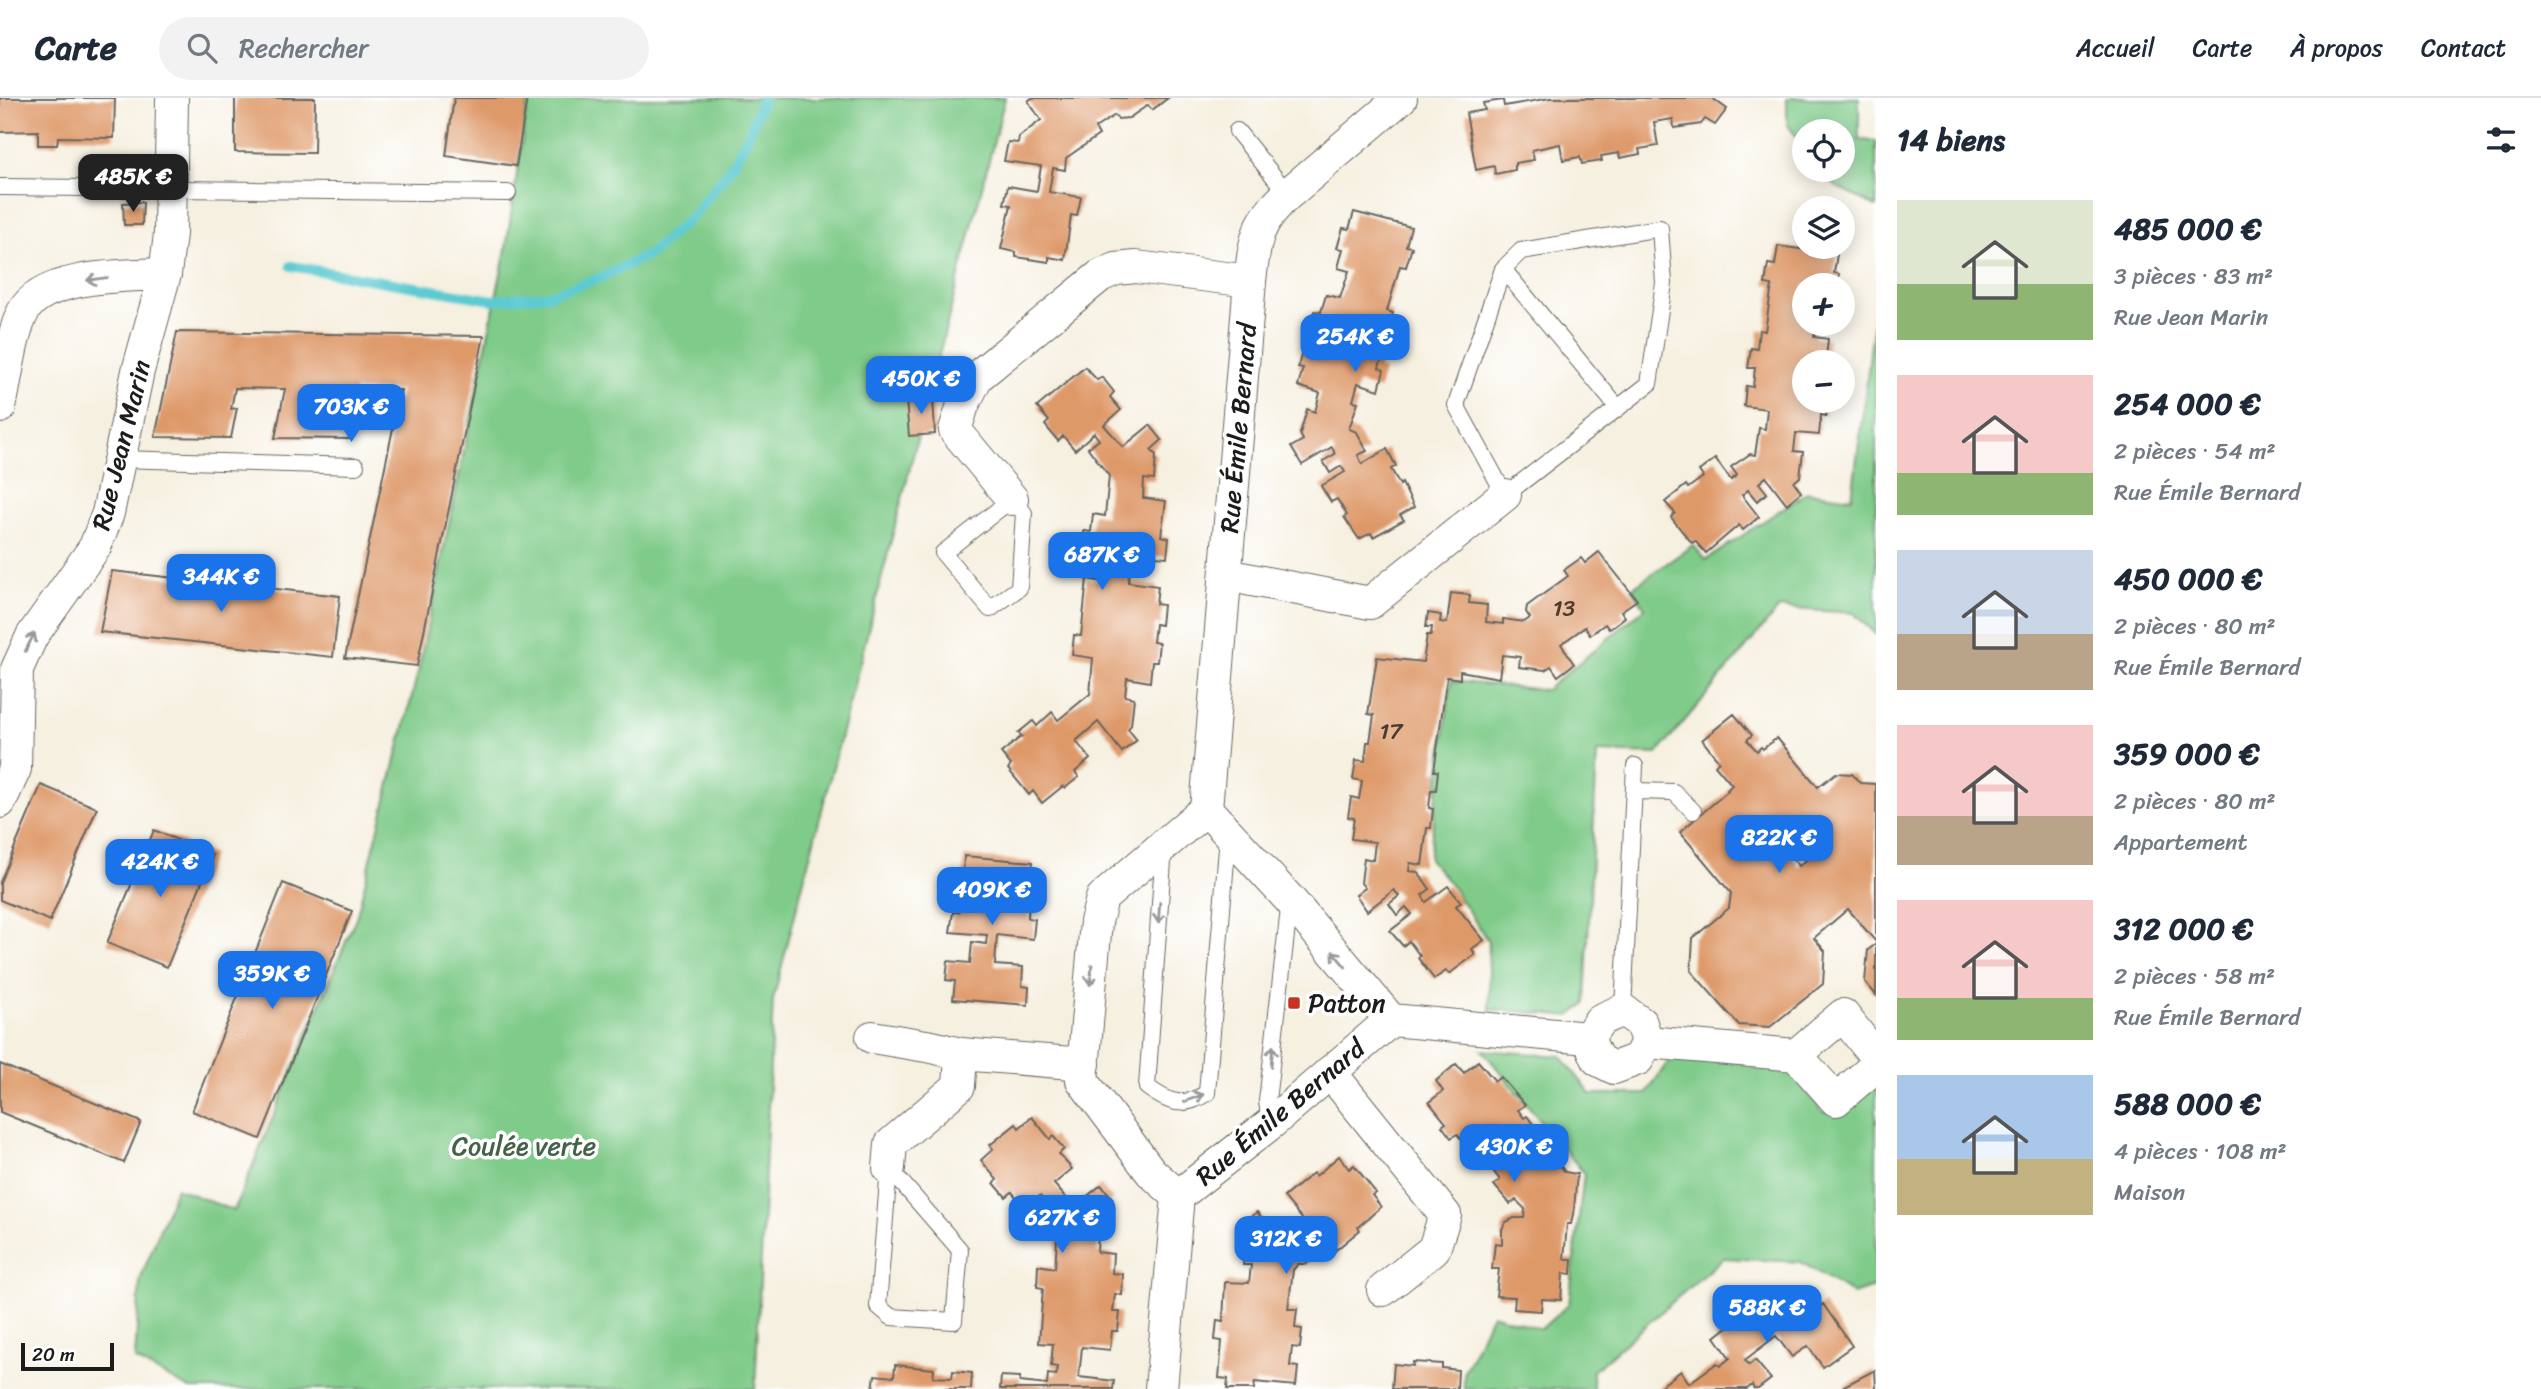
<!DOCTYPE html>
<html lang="fr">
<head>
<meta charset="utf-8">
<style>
  :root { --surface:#fff; --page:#f2f2f3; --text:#1f2937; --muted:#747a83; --line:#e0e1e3; --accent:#1a73e8 }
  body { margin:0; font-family:Sriracha,sans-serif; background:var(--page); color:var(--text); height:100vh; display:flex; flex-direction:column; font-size:26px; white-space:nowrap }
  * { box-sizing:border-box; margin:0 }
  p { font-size:23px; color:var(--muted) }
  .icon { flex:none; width:38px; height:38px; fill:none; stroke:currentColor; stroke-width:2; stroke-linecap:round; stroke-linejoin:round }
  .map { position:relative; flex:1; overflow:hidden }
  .details { display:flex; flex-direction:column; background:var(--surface); width:665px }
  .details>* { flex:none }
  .controls { position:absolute; left:1792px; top:21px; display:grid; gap:14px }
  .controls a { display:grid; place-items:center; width:63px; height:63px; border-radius:50%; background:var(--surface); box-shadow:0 4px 18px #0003; font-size:35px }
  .scale { position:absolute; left:21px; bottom:18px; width:93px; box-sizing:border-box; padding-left:7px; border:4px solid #1c1c1c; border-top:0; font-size:19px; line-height:24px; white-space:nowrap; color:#1c1c1c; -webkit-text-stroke:5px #fff; paint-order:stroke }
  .price { position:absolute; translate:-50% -60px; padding:0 16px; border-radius:14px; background:var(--accent); color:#fff; font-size:23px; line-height:46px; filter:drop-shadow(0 2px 4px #0008) }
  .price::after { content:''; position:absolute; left:50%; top:42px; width:21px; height:16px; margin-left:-10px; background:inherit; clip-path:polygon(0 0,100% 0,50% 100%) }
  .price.current { background:#222; color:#fff }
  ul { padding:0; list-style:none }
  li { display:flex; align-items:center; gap:21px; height:175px; padding:0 21px }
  li span { display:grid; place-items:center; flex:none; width:196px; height:140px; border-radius:0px; color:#555 }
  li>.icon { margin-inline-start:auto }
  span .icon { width:84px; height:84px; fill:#fffc; stroke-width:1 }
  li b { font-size:30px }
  h2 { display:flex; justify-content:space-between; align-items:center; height:84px; padding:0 21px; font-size:30px }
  header { display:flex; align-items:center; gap:42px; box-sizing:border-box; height:98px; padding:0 35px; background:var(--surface); border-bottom:2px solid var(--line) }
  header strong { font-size:33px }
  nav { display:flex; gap:38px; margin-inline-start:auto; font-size:24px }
  .search { width:490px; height:63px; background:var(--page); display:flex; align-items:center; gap:18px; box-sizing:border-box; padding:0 24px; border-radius:38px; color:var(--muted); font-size:26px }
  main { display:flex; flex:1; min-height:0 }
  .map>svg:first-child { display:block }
</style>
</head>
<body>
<header>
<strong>Carte</strong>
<div class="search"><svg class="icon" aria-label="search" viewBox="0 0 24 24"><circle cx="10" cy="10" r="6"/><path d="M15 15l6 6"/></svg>Rechercher</div>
<nav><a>Accueil</a><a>Carte</a><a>À propos</a><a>Contact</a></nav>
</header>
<main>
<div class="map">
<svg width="1876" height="1291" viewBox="0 0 1876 1291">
  <rect width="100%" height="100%" fill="#fff"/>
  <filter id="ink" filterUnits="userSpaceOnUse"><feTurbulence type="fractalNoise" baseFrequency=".0143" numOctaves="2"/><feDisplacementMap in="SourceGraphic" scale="14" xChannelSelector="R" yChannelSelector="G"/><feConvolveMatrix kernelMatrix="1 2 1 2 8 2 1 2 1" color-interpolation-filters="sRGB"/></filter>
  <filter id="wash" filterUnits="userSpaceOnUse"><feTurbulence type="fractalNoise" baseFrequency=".00686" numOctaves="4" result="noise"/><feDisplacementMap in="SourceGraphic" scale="28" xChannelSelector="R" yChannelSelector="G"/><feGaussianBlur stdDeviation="1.57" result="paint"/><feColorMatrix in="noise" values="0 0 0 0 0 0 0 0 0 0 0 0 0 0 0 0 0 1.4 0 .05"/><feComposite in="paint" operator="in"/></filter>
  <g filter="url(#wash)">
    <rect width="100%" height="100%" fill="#f6f0e0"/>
    <g fill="#7fcb89" stroke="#4e7452" stroke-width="2">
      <path d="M528 0H1005L773 902 755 1291H190L135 1262 140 1182 176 1090 234 1113 357 817 419 570 506 151Z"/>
      <path d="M1787 0H1859V42L1876 43V109L1833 87 1821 72H1843V33H1804V49L1787 26Z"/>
      <path d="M1876 207V537L1854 515 1779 510 1657 656 1597 654 1585 906 1570 918 1490 911 1488 843 1449 784 1429 761 1451 583 1546 592 1645 510 1632 490 1693 447 1706 462 1807 394 1852 400Z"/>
      <path d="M1482 952 1561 958 1591 996H1646L1672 958 1785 966 1823 1014 1841 1015 1876 988V1188L1853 1196 1801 1164 1723 1160 1593 1273V1291H1464V1274L1492 1216 1541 1231 1569 1206 1584 1075Z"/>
    </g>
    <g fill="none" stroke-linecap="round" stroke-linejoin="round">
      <path stroke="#5dcad2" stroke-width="10" d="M291 168 493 202 548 197 600 180 650 156 693 117 729 72 747 40 763 0"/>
    </g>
    <g id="blocks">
      <g fill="#de9969" fill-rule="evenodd">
        <path d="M0 0H115L114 40 58 39 57 47H38V33L0 34Z"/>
        <path d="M235 0H315L314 55 235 54Z"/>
        <path d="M454 0H527L516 68 446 58Z"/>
        <path d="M1032 0H1168L1152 12 1148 7 1129 20 1118 21 1115 17 1095 30 1099 37 1066 60 1065 72 1053 70 1049 94 1081 99 1077 118 1071 117 1065 162 1049 159V164L1016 159V154L1001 151 1011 107 1004 106 1008 88 1037 93 1041 68 1004 63 1008 44 1018 45 1019 39 1041 22 1028 3Z"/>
        <path d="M1550 0H1712L1727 11 1715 27 1705 21 1701 26 1674 30 1673 21 1654 24 1658 48 1639 51 1640 56 1620 60 1619 55 1601 58 1602 63 1582 66 1580 59 1563 62 1560 46 1532 52 1534 62 1515 65V72L1495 76 1494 68 1476 72 1466 15 1485 12 1483 5 1503 2 1504 8Z"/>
        <path d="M143 104 142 127H124L123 105Z"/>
        <path d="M1354 114 1411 129 1406 148 1412 149 1406 169 1400 168 1387 213 1393 215 1388 234 1394 235 1390 253 1384 252 1379 270 1384 272 1379 292 1358 285 1353 303 1358 304 1349 331 1357 334 1367 353 1358 357 1362 366 1387 351 1396 368 1391 371 1400 387 1402 385 1414 409 1400 417 1404 422 1373 439 1371 435 1359 441 1344 419 1347 417 1337 401 1331 404 1321 388 1345 374 1341 368 1330 375 1323 363 1335 356 1332 349 1302 367 1291 349 1303 342 1300 336 1307 311 1315 314 1320 295 1298 288 1303 270 1298 269 1303 249 1309 251 1314 233 1309 231 1314 213 1321 214 1326 197 1340 200 1349 173 1338 170 1343 151 1337 150 1343 130 1349 131Z"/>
        <path d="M1778 148 1837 156 1834 175 1839 176 1838 187H1804V226H1816L1814 239 1828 241 1826 260 1834 261 1833 264H1804V303H1828L1826 318 1821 317 1819 337 1796 335 1794 353 1803 354 1800 379 1794 384 1801 394 1787 406 1766 379 1759 385 1767 395 1757 403 1748 392 1742 397 1759 419 1743 432 1739 427 1706 455 1695 443 1692 445 1682 433 1671 419 1675 415 1665 404 1686 387 1688 390 1703 379 1699 373 1715 361 1731 382 1737 377 1731 369 1750 356 1755 357 1759 330 1765 331 1767 311 1744 308 1746 288 1753 289 1755 270H1748L1751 250 1757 251 1759 232 1765 233 1772 187 1765 186 1768 166 1775 167Z"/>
        <path d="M177 234 484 238 417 568 345 560 401 292H355L351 312H357L350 341 275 340 285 291 235 290 231 311 237 310 231 340 155 339Z"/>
        <path d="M1085 269 1097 282 1102 279 1114 294 1110 299 1121 312 1104 327 1123 349 1150 327 1162 342 1151 352 1156 357 1154 382 1144 381 1143 400 1166 403 1161 438 1169 440 1167 459 1131 456 1128 484 1158 488 1156 506 1163 507 1161 527 1155 526 1153 544 1159 545 1157 564H1152L1150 584 1127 580 1125 598 1134 600 1131 627 1128 631 1137 642 1122 654 1098 624 1076 643 1090 661 1075 674 1079 679 1065 690 1063 688 1042 705 1033 693 1029 697 1008 671 1011 667 1001 655 1022 638 1018 635 1033 623 1037 628 1052 614 1058 622 1090 596 1093 560 1072 557 1074 537 1081 538 1087 481 1100 483 1102 453 1083 451 1084 433 1091 434 1093 416 1105 418 1109 378 1088 350 1099 342 1094 335 1075 352 1063 338 1058 343 1045 327 1049 323 1037 309Z"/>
        <path d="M933 299 935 336 909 338 906 301Z"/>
        <path d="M1599 454 1637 502 1621 513 1625 519 1609 531 1605 526 1590 537 1585 529 1561 546 1574 566 1558 578 1551 568 1545 572 1519 569 1520 559 1502 557 1499 580 1460 573V581L1447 579 1434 673H1438L1436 692H1431L1429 710 1433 711 1431 730H1427L1422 767 1410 765 1409 773 1418 774 1430 791 1422 797 1426 804 1448 788 1461 804 1456 808 1484 842 1472 851 1475 857 1472 859 1449 876 1446 873 1434 881 1418 860 1420 858 1409 843 1403 848 1390 833 1412 816 1406 809 1397 817 1389 806 1399 798 1394 792 1367 813 1356 797 1365 790 1361 785 1364 760 1373 762 1375 744 1351 741 1354 720 1348 719 1351 699 1359 701 1362 683 1353 681 1356 662 1365 663 1367 644H1370L1374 617 1368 616 1377 559 1423 564 1427 537H1431L1432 529H1426L1428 515 1441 517 1440 524 1447 525 1451 495 1470 497 1469 505 1487 507 1486 524 1503 526V521L1524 524 1530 520 1526 514 1527 508 1568 478 1564 472 1581 460 1585 465Z"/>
        <path d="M112 473 210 484 209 492 220 493 221 485 340 498 333 559 100 534Z"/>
        <path d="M1734 616 1752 637 1747 642 1757 653 1761 649 1763 651 1777 640 1818 689 1836 675 1852 676 1860 685 1876 686V844L1848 811 1814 840 1825 853 1823 886 1770 929 1739 927 1691 873 1693 840 1729 810 1731 795 1680 734 1728 693 1727 692 1732 687 1715 667 1719 663 1702 642ZM1804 723 1824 747 1799 768 1779 744Z"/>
        <path d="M41 687 97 710 50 823 0 802V784Z"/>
        <path d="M154 732 213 757 167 869 107 845Z"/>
        <path d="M964 758 1033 764 1031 782 1038 783 1036 802H1029L1028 820 1035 821 1033 841 997 837 995 867 1023 869 1022 888 1029 889 1028 907 953 901 955 883 946 882 948 863 970 865 972 844 986 846 987 837 950 834 953 814H959L961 796 954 795 956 776H963Z"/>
        <path d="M283 785 352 813 260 1041 192 1013Z"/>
        <path d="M1876 846V897L1865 884 1868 852Z"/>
        <path d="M1478 963 1495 983 1501 979 1525 1007 1518 1012 1524 1020 1527 1018 1536 1030 1530 1035 1537 1044 1531 1050 1546 1069 1556 1062 1565 1074 1577 1076 1574 1111 1571 1126H1567L1564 1161H1572L1571 1176 1563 1175 1561 1202 1542 1201 1541 1213 1514 1211 1515 1199 1496 1198 1499 1171H1492L1495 1145 1502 1146V1131L1506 1124 1514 1120H1524L1525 1111 1516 1102 1510 1106 1494 1087 1500 1082 1487 1065V1058L1492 1053 1484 1043 1472 1054 1457 1036 1451 1040 1442 1028 1446 1025 1429 1004 1443 993 1436 983 1456 966 1464 975Z"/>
        <path d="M0 966 141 1024 124 1065 0 1014Z"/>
        <path d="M1032 1019 1050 1041 1053 1038 1064 1051 1059 1056 1072 1071 1054 1086 1074 1109 1101 1087 1113 1101 1104 1109 1108 1115 1106 1137 1098 1136 1097 1154 1113 1156 1112 1175 1123 1176 1122 1197 1115 1196 1113 1214H1120L1118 1233H1112L1110 1252 1082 1249 1079 1279 1114 1283 1113 1291H1000L1001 1278 1020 1279V1284L1047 1287 1048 1276 1056 1277 1057 1269 1051 1268 1053 1246 1039 1245 1043 1190 1037 1189 1038 1167 1055 1170 1058 1127 1044 1126 1033 1113 1045 1104 1040 1098 1025 1110 1012 1094 1006 1099 994 1085 997 1082 981 1062 993 1051 990 1047 1016 1026 1019 1030Z"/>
        <path d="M1339 1058 1349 1071 1354 1067 1376 1095 1372 1097 1381 1109 1358 1129 1360 1132 1331 1156 1316 1138 1311 1144 1319 1155 1306 1166H1298L1293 1172 1288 1211H1297L1295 1230 1302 1231 1300 1250 1292 1249 1290 1268 1298 1269 1296 1288 1255 1284 1254 1291H1227L1228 1281 1219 1280 1222 1243 1215 1242 1217 1222 1223 1223 1225 1184 1249 1185 1251 1167H1243L1246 1141 1250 1137 1242 1127 1257 1114 1281 1142 1304 1123 1284 1099 1313 1075 1316 1078Z"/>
        <path d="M1791 1198 1806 1220 1823 1206 1852 1248 1823 1269 1808 1248 1792 1259 1776 1238 1745 1262 1749 1267 1755 1262 1771 1281 1758 1291H1754L1752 1287 1747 1291H1657L1681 1273 1689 1285 1717 1265 1720 1268 1730 1260 1715 1239 1753 1209 1755 1211 1771 1199 1777 1209Z"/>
        <path d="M1413 1264 1442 1266V1270L1458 1272 1457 1291H1392L1394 1266 1413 1268Z"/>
        <path d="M895 1267 934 1271 933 1279 952 1280 953 1273 972 1275 971 1291H873L875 1277 894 1279Z"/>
        <path d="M1875 1272 1876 1291H1846L1844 1288Z"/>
      </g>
    </g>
  </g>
  <g filter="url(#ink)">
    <use href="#blocks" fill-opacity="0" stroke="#686661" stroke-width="2"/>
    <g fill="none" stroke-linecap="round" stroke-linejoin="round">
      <g stroke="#686661" stroke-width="18">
        <g id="lane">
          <path d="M1237 33 1288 96"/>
          <path d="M0 89 508 95"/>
          <path d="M1660 130 1664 185 1649 286 1505 397 1456 307 1503 171 1521 153Z"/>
          <path d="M1503 171 1618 310"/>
          <path d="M118 361 356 368"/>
          <path d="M1012 401 1024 415 1019 490 990 511 943 455Z"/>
          <path d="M1634 693 1674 694 1693 713"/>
          <path d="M1164 749 1147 989C1170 1006 1183 1010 1207 995L1228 738"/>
          <path d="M1623 912 1635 668"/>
          <path d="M1270 1026 1267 1003 1290 802"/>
          <path d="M889 1070 960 1152 954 1223 891 1219 878 1208Z"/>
        </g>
      </g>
      <g stroke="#686661" stroke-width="34">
        <g id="street">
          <path d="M0 309C6 282 11 238 23 214 43 176 127 178 165 176"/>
          <path d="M1012 401 955 332 963 307 977 279 1100 178 1116 171 1136 169 1250 183"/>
          <path d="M1226 477 1370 505 1505 397"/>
          <path d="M0 704 15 671 17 571 32 538 95 449 108 415 138 273 165 176 170 136 172 0"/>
          <path d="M1623 912 1641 925 1647 944 1638 961 1614 970 1598 962 1588 940 1600 922Z"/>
          <path d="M1391 922 1588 940"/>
          <path d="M872 939 932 949 961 956"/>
          <path d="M1647 944 1796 957 1836 1002 1876 968"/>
          <path d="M1796 957 1843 917 1876 959"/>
          <path d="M1330 974 1445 1117 1434 1151 1383 1192"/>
          <path d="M889 1070 891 1046 959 988 961 956 1084 966"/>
          <path d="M1178 1098 1151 1074 1082 982 1096 824 1102 800 1206 711 1250 183C1255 141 1256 125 1288 96L1401 0"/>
          <path d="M1161 1291 1178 1098 1270 1026 1391 922 1290 802 1206 711"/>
        </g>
      </g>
      <use href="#lane" stroke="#fff" stroke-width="16"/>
      <use href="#street" stroke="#fff" stroke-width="32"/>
    </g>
    <defs><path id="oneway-shaft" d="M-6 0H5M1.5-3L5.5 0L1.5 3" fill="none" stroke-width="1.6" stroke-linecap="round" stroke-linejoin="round" transform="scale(1.75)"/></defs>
    <g stroke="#999">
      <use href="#oneway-shaft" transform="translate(97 181) rotate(172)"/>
      <use href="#oneway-shaft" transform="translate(30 544) rotate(-63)"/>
      <use href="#oneway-shaft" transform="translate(1159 815) rotate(94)"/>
      <use href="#oneway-shaft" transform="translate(1339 861) rotate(-130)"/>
      <use href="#oneway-shaft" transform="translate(1091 877) rotate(95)"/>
      <use href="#oneway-shaft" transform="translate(1272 958) rotate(-84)"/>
      <use href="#oneway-shaft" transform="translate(1194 1000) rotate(-21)"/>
    </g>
  </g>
  <rect fill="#c8321e" stroke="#fff" stroke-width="2.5" x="1287" y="898" width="14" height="14" rx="3.5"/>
  <g text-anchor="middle" stroke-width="7" stroke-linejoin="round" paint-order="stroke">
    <g font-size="23" fill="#4c3b2f">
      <text x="1564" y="518">13</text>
      <text x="1391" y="641">17</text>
    </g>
    <g font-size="26" fill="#1c1c1c" stroke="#fff">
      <text transform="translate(1238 330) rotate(-85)" y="9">Rue Émile Bernard</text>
      <text transform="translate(121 347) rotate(-76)" y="9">Rue Jean Marin</text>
      <text transform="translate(1280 1014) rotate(-40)" y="9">Rue Émile Bernard</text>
    </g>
    <g font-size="26" fill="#1c1c1c" stroke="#fff" text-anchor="start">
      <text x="1308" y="914">Patton</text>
    </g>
    <g font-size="26" fill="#446248" stroke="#fff">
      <text x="524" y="1057">Coulée verte</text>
    </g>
  </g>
</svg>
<div class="controls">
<a><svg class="icon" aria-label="locate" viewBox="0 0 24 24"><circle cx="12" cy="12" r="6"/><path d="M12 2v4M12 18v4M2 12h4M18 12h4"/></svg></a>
<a><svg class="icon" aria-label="layers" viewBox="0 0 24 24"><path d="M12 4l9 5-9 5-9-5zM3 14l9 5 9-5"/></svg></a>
<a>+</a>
<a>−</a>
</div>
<div class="scale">20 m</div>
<b class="price current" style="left:133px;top:116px">485K €</b>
<b class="price" style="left:1355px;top:276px">254K €</b>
<b class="price" style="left:921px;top:318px">450K €</b>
<b class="price" style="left:351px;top:346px">703K €</b>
<b class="price" style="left:1102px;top:494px">687K €</b>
<b class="price" style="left:221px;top:516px">344K €</b>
<b class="price" style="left:1779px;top:777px">822K €</b>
<b class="price" style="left:160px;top:801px">424K €</b>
<b class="price" style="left:992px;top:829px">409K €</b>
<b class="price" style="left:272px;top:913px">359K €</b>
<b class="price" style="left:1514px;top:1086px">430K €</b>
<b class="price" style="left:1062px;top:1157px">627K €</b>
<b class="price" style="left:1286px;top:1178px">312K €</b>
<b class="price" style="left:1767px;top:1247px">588K €</b>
</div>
<section class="details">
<h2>14 biens<svg class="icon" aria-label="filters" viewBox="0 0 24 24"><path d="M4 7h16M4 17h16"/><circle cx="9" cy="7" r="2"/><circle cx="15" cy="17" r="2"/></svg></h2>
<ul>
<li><span style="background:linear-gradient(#dfe7d0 60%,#8fb573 0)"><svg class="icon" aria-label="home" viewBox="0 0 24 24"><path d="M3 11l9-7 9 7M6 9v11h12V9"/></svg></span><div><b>485 000 €</b><p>3 pièces · 83 m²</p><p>Rue Jean Marin</p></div></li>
<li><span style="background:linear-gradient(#f6c9c9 70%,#8fb573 0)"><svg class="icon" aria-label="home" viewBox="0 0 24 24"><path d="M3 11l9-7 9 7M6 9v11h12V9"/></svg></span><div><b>254 000 €</b><p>2 pièces · 54 m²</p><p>Rue Émile Bernard</p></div></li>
<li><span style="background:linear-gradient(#c9d6e8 60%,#b9a48a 0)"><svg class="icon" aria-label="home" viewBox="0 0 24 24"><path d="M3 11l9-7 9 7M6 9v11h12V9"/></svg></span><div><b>450 000 €</b><p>2 pièces · 80 m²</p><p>Rue Émile Bernard</p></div></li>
<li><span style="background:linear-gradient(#f6c9c9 65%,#b9a48a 0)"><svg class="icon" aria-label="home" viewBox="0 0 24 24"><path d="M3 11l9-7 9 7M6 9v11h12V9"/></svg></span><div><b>359 000 €</b><p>2 pièces · 80 m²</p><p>Appartement</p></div></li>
<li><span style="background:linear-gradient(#f6c9c9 70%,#8fb573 0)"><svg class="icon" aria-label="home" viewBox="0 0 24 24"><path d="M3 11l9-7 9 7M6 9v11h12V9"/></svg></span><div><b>312 000 €</b><p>2 pièces · 58 m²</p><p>Rue Émile Bernard</p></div></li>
<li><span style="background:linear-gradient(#a9c7e8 60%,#c2b280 0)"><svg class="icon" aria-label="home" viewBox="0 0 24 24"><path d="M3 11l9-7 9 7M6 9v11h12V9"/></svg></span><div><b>588 000 €</b><p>4 pièces · 108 m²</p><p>Maison</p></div></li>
</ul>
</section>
</main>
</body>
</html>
